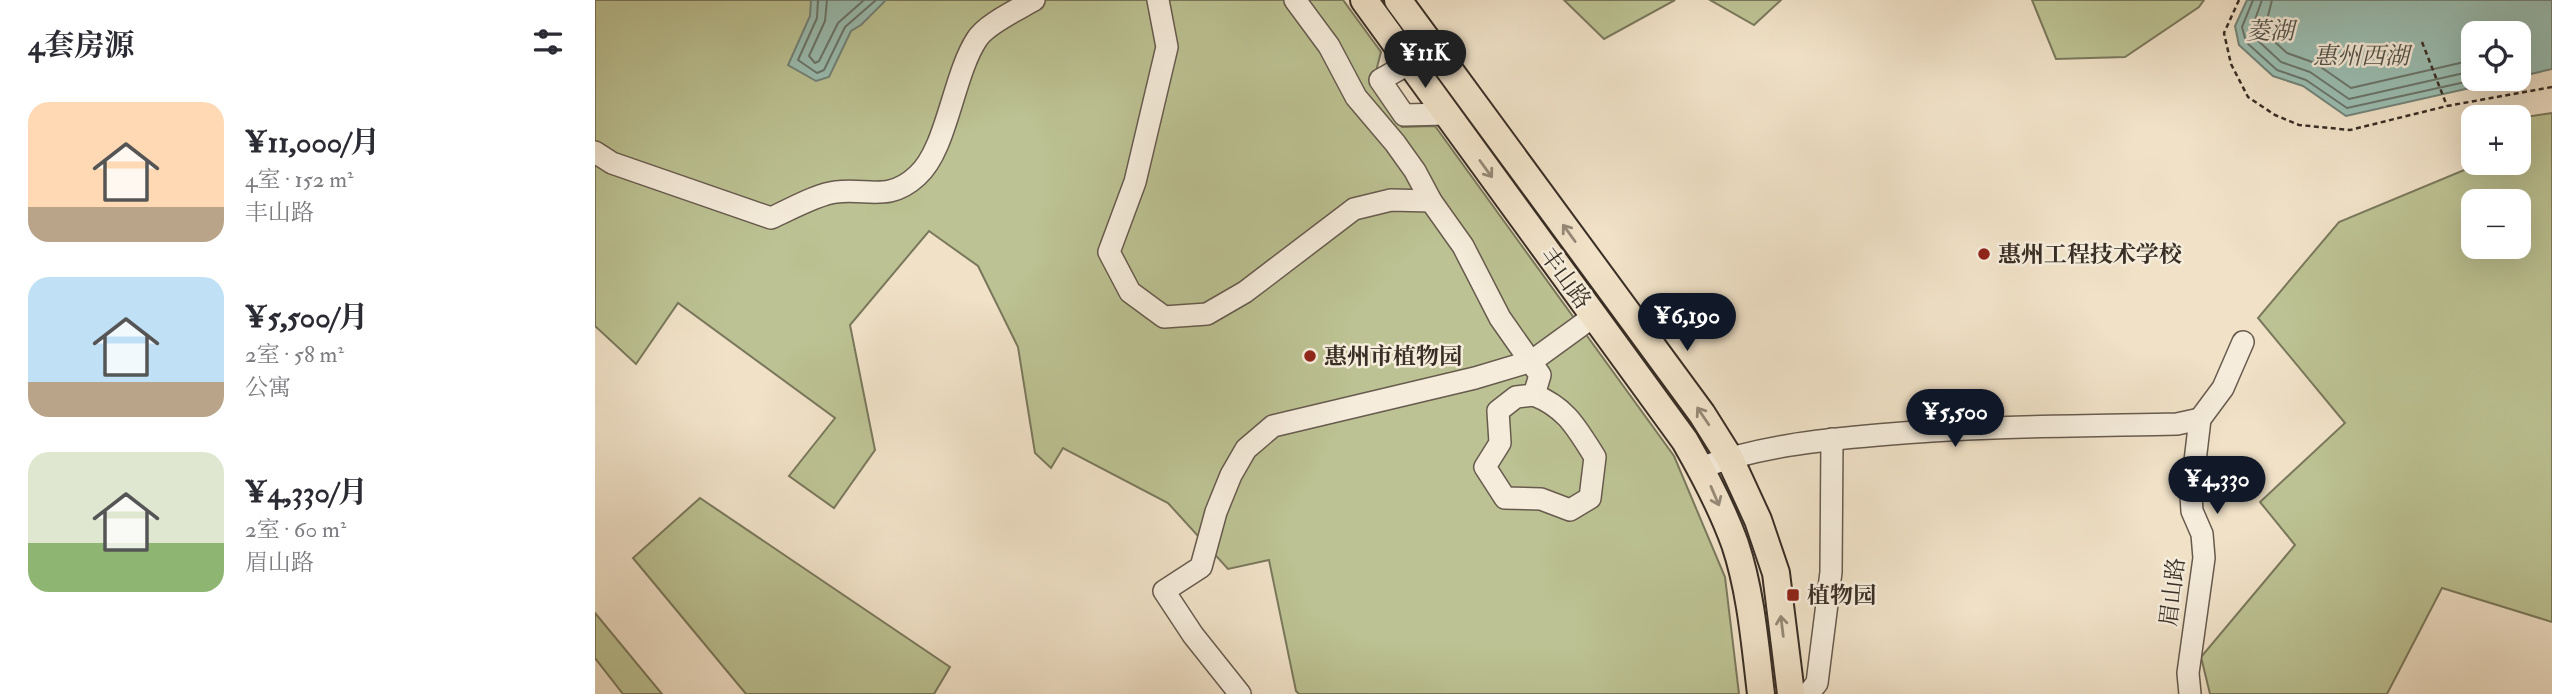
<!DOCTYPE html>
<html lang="zh">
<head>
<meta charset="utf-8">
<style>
  :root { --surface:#fff; --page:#f2f2f3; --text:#2b2b33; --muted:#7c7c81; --accent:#111827 }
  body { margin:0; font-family:"IM FELL Double Pica","Noto Serif SC",serif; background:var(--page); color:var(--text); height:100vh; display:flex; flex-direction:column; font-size:26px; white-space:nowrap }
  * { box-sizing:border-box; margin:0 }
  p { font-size:23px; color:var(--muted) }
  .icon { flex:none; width:38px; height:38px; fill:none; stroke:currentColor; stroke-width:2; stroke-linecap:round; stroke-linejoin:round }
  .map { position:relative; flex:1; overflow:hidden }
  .details { display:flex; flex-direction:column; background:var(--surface); width:595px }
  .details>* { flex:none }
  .controls { position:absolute; left:1866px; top:21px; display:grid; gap:14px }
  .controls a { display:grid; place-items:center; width:70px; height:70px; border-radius:14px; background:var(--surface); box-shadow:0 7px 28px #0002; font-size:35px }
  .price { position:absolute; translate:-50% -60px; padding:0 16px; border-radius:24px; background:var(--accent); color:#fff; font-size:23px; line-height:46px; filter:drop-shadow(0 2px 4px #0008) }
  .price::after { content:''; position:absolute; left:50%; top:42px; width:21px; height:16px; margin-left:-10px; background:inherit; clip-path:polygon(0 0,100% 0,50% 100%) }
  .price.selected { background:#222; color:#fff }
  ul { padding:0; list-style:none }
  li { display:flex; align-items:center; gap:21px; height:175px; padding:0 28px }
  li span { display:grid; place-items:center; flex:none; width:196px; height:140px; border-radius:21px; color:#555 }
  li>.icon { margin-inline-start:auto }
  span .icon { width:84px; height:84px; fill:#fffc; stroke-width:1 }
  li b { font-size:30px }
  h2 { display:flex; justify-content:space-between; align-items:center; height:84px; padding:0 28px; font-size:30px }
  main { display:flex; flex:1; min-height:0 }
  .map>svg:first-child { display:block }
</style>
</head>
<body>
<main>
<section class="details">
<h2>4套房源<svg class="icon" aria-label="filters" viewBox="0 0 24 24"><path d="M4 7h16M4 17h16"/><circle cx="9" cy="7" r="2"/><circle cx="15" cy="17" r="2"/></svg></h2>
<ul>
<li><span style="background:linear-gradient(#ffd9b3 75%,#b9a48a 0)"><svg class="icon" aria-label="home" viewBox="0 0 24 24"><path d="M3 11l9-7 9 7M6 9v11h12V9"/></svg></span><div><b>¥11,000/月</b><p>4室 · 152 m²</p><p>丰山路</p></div></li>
<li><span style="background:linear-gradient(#bfe0f5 75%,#b9a48a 0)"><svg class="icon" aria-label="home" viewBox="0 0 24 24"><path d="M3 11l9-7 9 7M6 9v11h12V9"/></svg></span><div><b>¥5,500/月</b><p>2室 · 58 m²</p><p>公寓</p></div></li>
<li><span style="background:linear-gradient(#dfe7d0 65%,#8fb573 0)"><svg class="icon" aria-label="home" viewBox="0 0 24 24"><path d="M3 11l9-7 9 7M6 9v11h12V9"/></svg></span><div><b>¥4,330/月</b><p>2室 · 60 m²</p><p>眉山路</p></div></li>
</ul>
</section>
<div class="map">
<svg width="1957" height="694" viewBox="0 0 1957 694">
  <rect width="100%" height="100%" fill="#f0e1c7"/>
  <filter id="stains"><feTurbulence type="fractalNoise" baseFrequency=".00286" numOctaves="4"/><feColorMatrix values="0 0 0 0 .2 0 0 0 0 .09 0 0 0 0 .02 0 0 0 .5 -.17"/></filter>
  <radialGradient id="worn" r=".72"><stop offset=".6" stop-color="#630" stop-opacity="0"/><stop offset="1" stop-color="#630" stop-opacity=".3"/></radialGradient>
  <g fill="#bcc293" stroke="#7a785c" stroke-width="2" fill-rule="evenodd">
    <path d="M0 0H748L786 52 778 83 807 127 840 126 1079 456 1130 577 1144 694H704L701 691 674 560 633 569 573 503 468 448 456 468 440 453 423 347 383 266 334 231 255 325 280 450 239 508 194 476 240 418 83 303 41 364 0 326Z"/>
    <path d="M969 0H1080L1009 39Z"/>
    <path d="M1115 0H1186L1159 25Z"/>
    <path d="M1437 0H1609L1604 7 1530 57 1461 59Z"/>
    <path d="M1957 113V622L1847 588 1792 694H1615L1606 657 1700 545 1665 502 1750 423 1663 318 1744 222 1886 163H1923V118ZM1878 201H1923V247H1878Z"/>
    <path d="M105 498 355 667 339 694H151L38 558Z"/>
    <path d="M0 613 67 694H28L0 658Z"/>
  </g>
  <g fill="#9abeb2" stroke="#73847a" stroke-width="2">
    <path d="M216 0H291L266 25 256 31 234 77 221 81 193 65 215 16Z"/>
    <path d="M1652 0H1957V69L1923 77V33H1878V79H1915L1751 116 1708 86 1678 76 1644 45 1640 26Z"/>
  </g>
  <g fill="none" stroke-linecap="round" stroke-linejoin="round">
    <g stroke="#6a766c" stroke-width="2">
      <path d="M223 0 222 18 203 60 222 73 229 70 250 27 281 0"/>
      <path d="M232 0 230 21 214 56 220 63 224 61 243 23 269 0"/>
      <path d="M1658 0 1647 27 1651 42 1682 70 1711 80 1752 108 1884 79"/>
      <path d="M1667 0 1657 28 1659 37 1686 62 1715 72 1754 99 1878 71"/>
      <path d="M1677 0 1669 32 1692 53 1720 63 1756 88 1878 60"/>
    </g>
    <g stroke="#675b4e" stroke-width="24">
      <g id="minor">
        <path d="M563 0 572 47 540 182 514 252 535 292 569 317 612 314 650 292 759 209 796 200 836 201"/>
        <path d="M700 0 734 46 761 97 800 143 820 171 836 201 868 246 905 318 945 375 939 395"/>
        <path d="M815 63 785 80 809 115 851 114"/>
        <path d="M0 152 17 163 176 218C194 210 222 194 241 192 273 188 294 202 322 176 352 150 358 75 382 39 391 24 424 9 439 0"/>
        <path d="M939 395C972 408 982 429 1000 457L995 498 975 510 946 499 910 498 890 467 905 443 903 411 921 397Z"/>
        <path d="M1105 468C1162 447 1223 440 1283 435 1382 426 1482 426 1582 424L1605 419"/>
        <path d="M645 694 598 635 569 591 606 567 621 512 636 475 651 449 678 426 880 378 937 361 999 316"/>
        <path d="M1213 694 1222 683 1236 572 1237 439"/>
        <path d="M1595 694 1593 673 1609 558 1607 534 1597 511 1596 495 1605 419 1628 388 1648 342"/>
      </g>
    </g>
    <g stroke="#392e25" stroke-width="30">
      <g id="major">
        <path d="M769 0 1090 441C1109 474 1127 508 1140 544 1156 592 1160 644 1166 694"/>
        <path d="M803 0 1107 414 1134 457 1163 520 1181 573 1196 694"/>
      </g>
    </g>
    <g stroke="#392e25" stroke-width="2.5" stroke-dasharray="5 3.5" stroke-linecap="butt">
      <path d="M1644 0 1629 33 1636 64 1653 97 1680 115 1704 125 1755 130 1852 106 1957 87"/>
      <path d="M1827 42 1852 106"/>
    </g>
    <use href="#minor" stroke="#f5ecdb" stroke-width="21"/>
    <use href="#major" stroke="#f0e1c7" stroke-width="26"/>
  </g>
  <defs><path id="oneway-shaft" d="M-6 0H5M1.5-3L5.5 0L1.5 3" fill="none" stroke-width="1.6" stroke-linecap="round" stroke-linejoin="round" transform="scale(1.75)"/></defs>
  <g stroke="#948876">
    <use href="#oneway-shaft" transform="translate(891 169) rotate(54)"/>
    <use href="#oneway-shaft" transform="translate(974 233) rotate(-126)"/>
    <use href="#oneway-shaft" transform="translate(1108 416) rotate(-124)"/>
    <use href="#oneway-shaft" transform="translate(1120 496) rotate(67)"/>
    <use href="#oneway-shaft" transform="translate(1187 626) rotate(-97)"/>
  </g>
  <g fill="#8f2418" stroke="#f5ecdb" stroke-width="2.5">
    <circle cx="1389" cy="254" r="7"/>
    <circle cx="715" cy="356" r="7"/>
    <rect x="1191" y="588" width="14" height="14" rx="3.5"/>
  </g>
  <g text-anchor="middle" stroke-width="5" stroke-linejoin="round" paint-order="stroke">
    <g font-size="23" font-weight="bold" fill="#392e25" stroke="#f5ecdb" text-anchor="start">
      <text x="1403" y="262">惠州工程技术学校</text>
      <text x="729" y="364">惠州市植物园</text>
      <text x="1212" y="603">植物园</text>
    </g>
    <g font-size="23" fill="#392e25" stroke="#f5ecdb">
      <text transform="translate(971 278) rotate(54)" y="8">丰山路</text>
      <text transform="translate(1577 592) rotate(-83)" y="8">眉山路</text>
    </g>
    <g font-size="24" font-style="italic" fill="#515248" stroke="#f5ecdb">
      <text x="1675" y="39">菱湖</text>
      <text x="1766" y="64">惠州西湖</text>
    </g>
  </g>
  <rect width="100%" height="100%" filter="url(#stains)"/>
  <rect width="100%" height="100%" fill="url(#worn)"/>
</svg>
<div class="controls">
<a><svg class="icon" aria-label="locate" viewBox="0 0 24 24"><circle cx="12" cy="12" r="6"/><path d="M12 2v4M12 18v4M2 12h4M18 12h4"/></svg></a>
<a>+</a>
<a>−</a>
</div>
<b class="price selected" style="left:830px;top:90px">¥11K</b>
<b class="price" style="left:1092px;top:353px">¥6,190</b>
<b class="price" style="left:1360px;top:449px">¥5,500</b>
<b class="price" style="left:1622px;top:516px">¥4,330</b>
</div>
</main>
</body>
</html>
